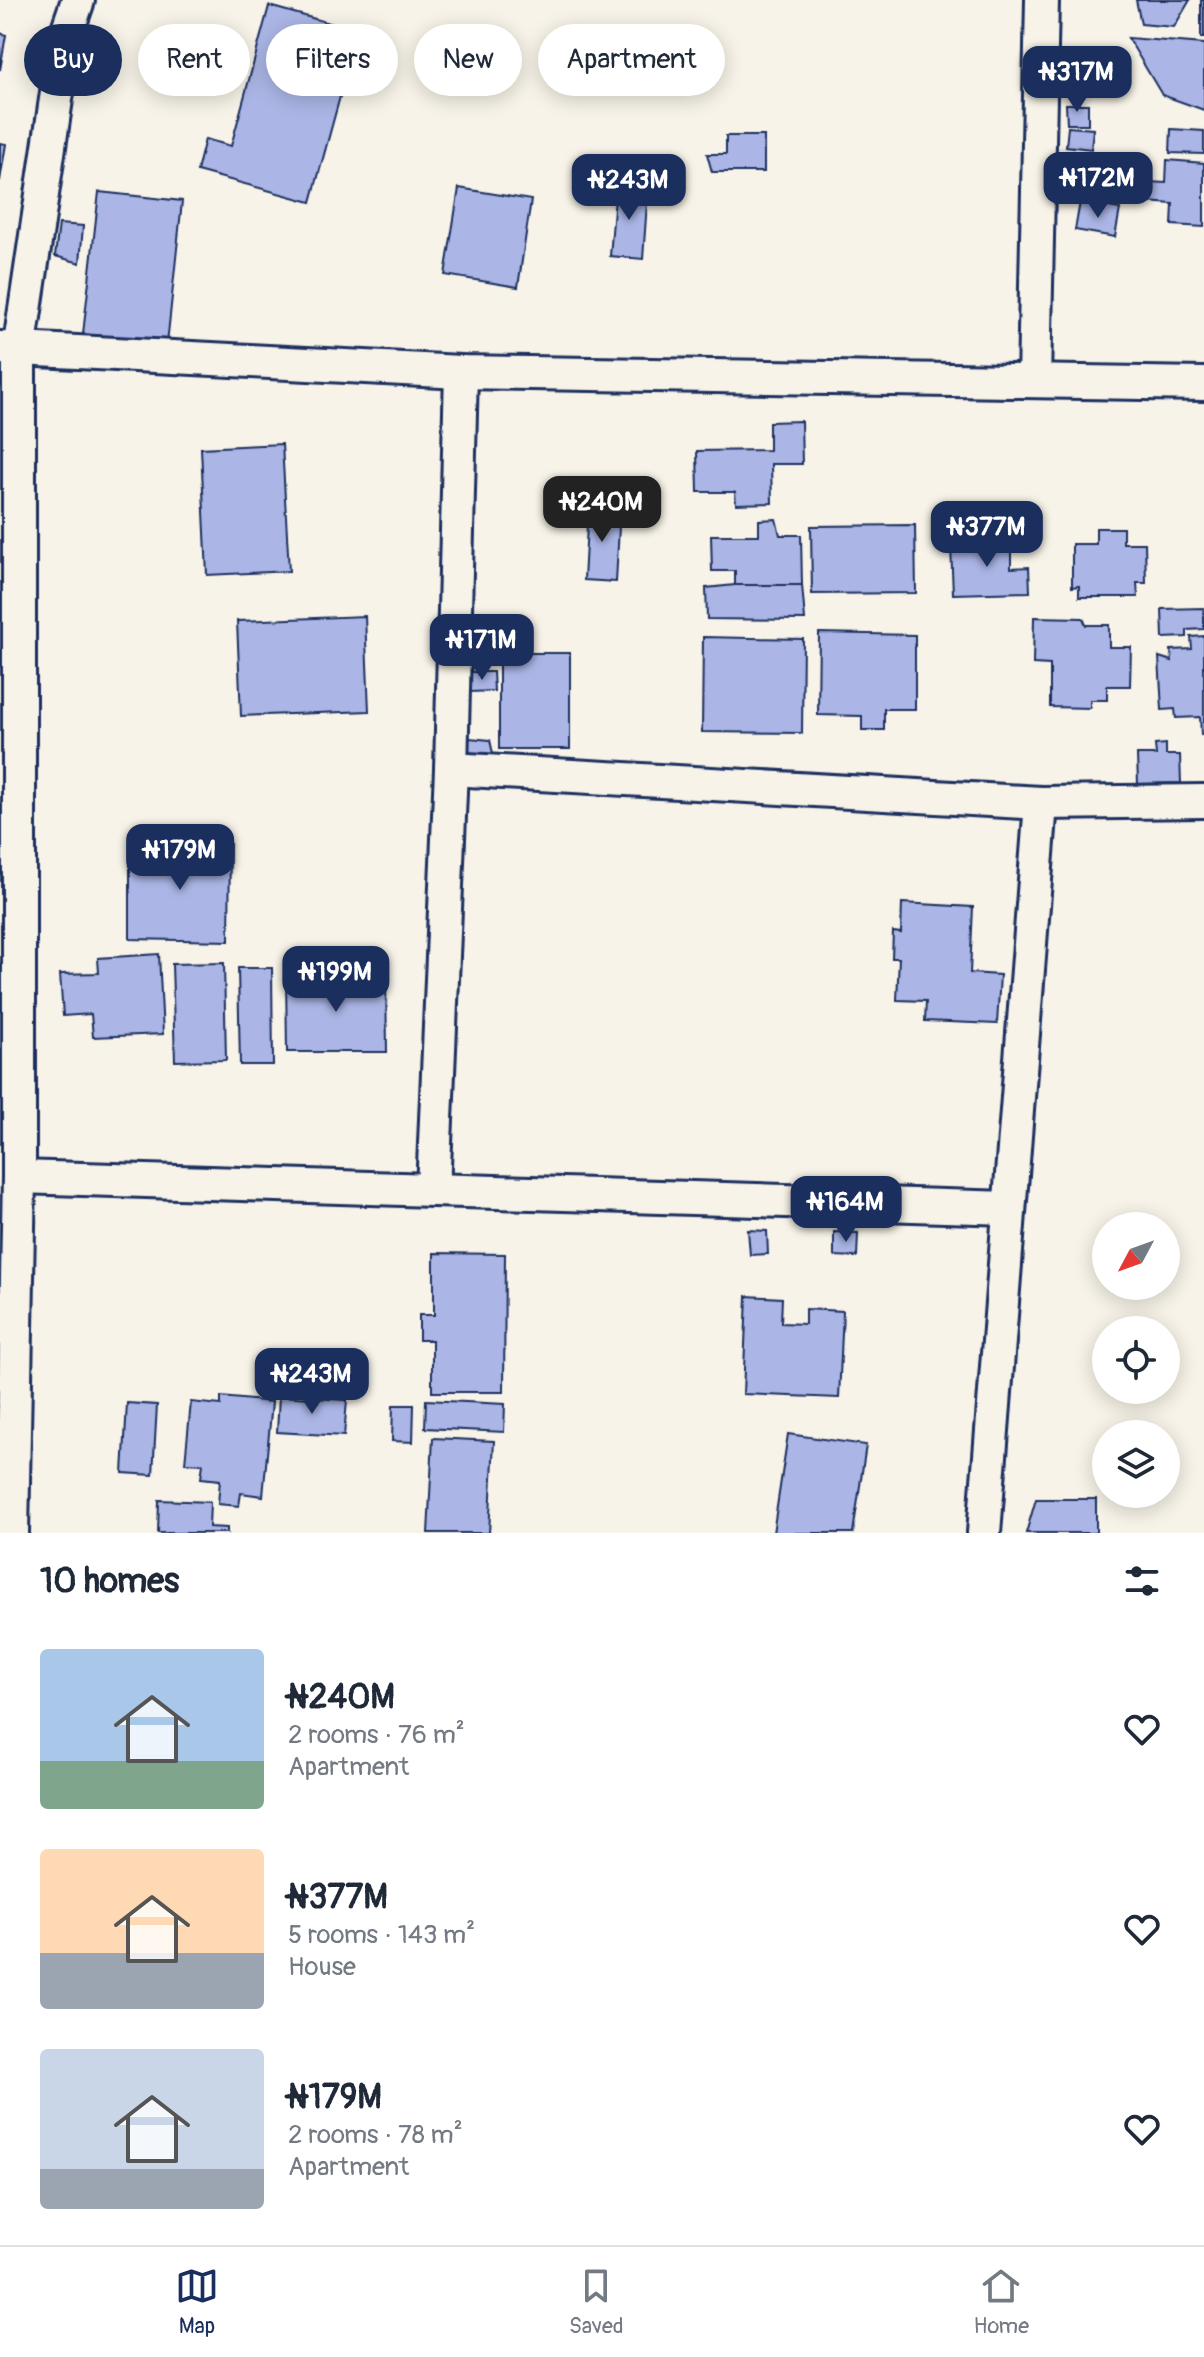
<!DOCTYPE html>
<html lang="en">
<head>
<meta charset="utf-8">
<style>
  :root { --surface:#fff; --page:#f2f2f3; --text:#1f2937; --muted:#747a83; --line:#e0e1e3; --accent:#1b2f5e }
  body { margin:0; font-family:Pangolin,sans-serif; background:var(--page); color:var(--text); height:100vh; display:flex; flex-direction:column; font-size:30px; white-space:nowrap }
  * { box-sizing:border-box; margin:0 }
  p { font-size:26px; color:var(--muted) }
  .icon { flex:none; width:44px; height:44px; fill:none; stroke:currentColor; stroke-width:2; stroke-linecap:round; stroke-linejoin:round }
  .map { position:relative; height:1533px; overflow:hidden }
  .panel { display:flex; flex-direction:column; background:var(--surface); flex:1 }
  .panel>* { flex:none }
  .banner { position:absolute; left:24px; top:24px; width:800px; height:72px; display:flex; gap:16px }
  .needle { width:52px; rotate:229deg }
  .tools { position:absolute; left:1092px; top:1212px; display:grid; gap:16px }
  .tools a { display:grid; place-items:center; width:88px; height:88px; border-radius:50%; background:var(--surface); box-shadow:0 4px 20px #0003; font-size:40px }
  .price { position:absolute; translate:-50% -68px; padding:0 18px; border-radius:16px; background:var(--accent); color:#fff; font-size:26px; line-height:52px; filter:drop-shadow(0 2px 4px #0008) }
  .price::after { content:''; position:absolute; left:50%; top:48px; width:24px; height:18px; margin-left:-12px; background:inherit; clip-path:polygon(0 0,100% 0,50% 100%) }
  .price.on { background:#222; color:#fff }
  ul { padding:0; list-style:none }
  li { display:flex; align-items:center; gap:24px; height:200px; padding:0 40px }
  li span { display:grid; place-items:center; flex:none; width:224px; height:160px; border-radius:8px; color:#555 }
  li>.icon { margin-inline-start:auto }
  span .icon { width:96px; height:96px; fill:#fffc; stroke-width:1 }
  li b { font-size:34px }
  h2 { display:flex; justify-content:space-between; align-items:center; height:96px; padding:0 40px; font-size:34px }
  .chip { padding:0 28px; border-radius:36px; background:var(--surface); box-shadow:0 4px 20px #0003; font-size:28px; line-height:72px }
  .chip.on { background:var(--accent); color:#fff }
  .menu { display:flex; justify-content:space-around; align-items:center; height:112px; border-top:2px solid var(--line); background:var(--surface); font-size:22px; color:var(--muted) }
  .menu a { display:grid; justify-items:center; gap:4px }
  .menu .on { color:var(--accent) }
  .map>svg:first-child { display:block }
</style>
</head>
<body>
<div class="map">
<svg width="1204" height="1533" viewBox="0 0 1204 1533">
  <rect width="100%" height="100%" fill="#f7f3e8"/>
  <filter id="ink" filterUnits="userSpaceOnUse"><feTurbulence type="fractalNoise" baseFrequency=".0125" numOctaves="2"/><feDisplacementMap in="SourceGraphic" scale="16" xChannelSelector="R" yChannelSelector="G"/><feConvolveMatrix kernelMatrix="1 2 1 2 8 2 1 2 1" color-interpolation-filters="sRGB"/></filter>
  <g filter="url(#ink)">
    <g fill="#abb6e6" stroke="#1b2f5e" stroke-width="2">
      <path d="M1136 0H1190L1174 27 1141 24Z"/>
      <rect x="1201" y="0" width="3" height="38"/>
      <path d="M269 6 358 31 311 202 197 171 205 139 231 146Z"/>
      <path d="M0 33 6 35 0 70Z"/>
      <path d="M1128 38 1204 44V110L1162 95Z"/>
      <path d="M1066 104H1088V124H1067Z"/>
      <path d="M1068 127 1093 129 1091 149 1066 146Z"/>
      <path d="M1171 129 1204 131V154L1170 153Z"/>
      <path d="M726 136H764V172H712L707 154H726Z"/>
      <path d="M0 143 6 144 0 181Z"/>
      <path d="M1167 160 1204 163V227L1172 225 1173 204 1146 202 1148 182 1166 183Z"/>
      <path d="M616 185 648 188 643 259 610 256Z"/>
      <path d="M459 188 531 200 518 287 445 275Z"/>
      <path d="M99 192 182 201 167 344 83 334Z"/>
      <path d="M1080 202 1120 209 1115 237 1075 230Z"/>
      <path d="M59 224 83 226 80 263 55 256Z"/>
      <path d="M801 421 802 464H771L772 503 736 504 735 492H698L697 451 769 450V422Z"/>
      <path d="M282 444 289 571 207 575 201 448Z"/>
      <path d="M588 506 620 508 616 582 584 580Z"/>
      <path d="M776 519 780 535H801L802 585H735V571H712L711 535H759V520Z"/>
      <path d="M915 525 916 593 812 594 811 526Z"/>
      <path d="M1096 528H1123V543H1145L1146 583H1137L1138 597H1079V586L1072 587V544H1096Z"/>
      <path d="M995 536V546L1011 545V568L1029 567 1030 592 953 594 951 546 971 545 970 537Z"/>
      <path d="M735 585H802L805 620 707 619 706 588Z"/>
      <path d="M1204 608V629L1187 630V637L1163 638 1162 609Z"/>
      <path d="M365 616 369 711 241 716 237 621Z"/>
      <path d="M1034 617 1083 618 1086 625H1109V647H1131L1130 686H1107V700H1090V708L1050 707V665L1033 664Z"/>
      <path d="M819 633 915 635V709H884V730H862V716L818 715Z"/>
      <path d="M1204 636V735H1201L1200 717 1176 718 1175 709 1162 710 1159 657 1172 661 1171 650 1192 649 1191 637Z"/>
      <path d="M703 637 803 639 802 733 702 732Z"/>
      <rect x="499" y="653" width="71" height="96"/>
      <path d="M470 672H493L494 691 470 692Z"/>
      <path d="M469 738 490 740 494 758 468 757Z"/>
      <path d="M1166 744V755H1180L1181 783 1138 784 1137 755H1156L1155 745Z"/>
      <path d="M130 843 230 844 229 941 130 939Z"/>
      <path d="M902 903 973 907 970 973 1000 975 997 1024 925 1021 926 1001 897 1000 899 958H892L893 932 901 933Z"/>
      <path d="M159 954 163 1034 93 1037 91 1014 63 1016 60 974 99 973 98 958Z"/>
      <path d="M224 963 226 1060 175 1061 172 964Z"/>
      <path d="M238 968H272L273 1065H240Z"/>
      <path d="M286 975H386L387 1052H287Z"/>
      <path d="M748 1230 767 1231 768 1254 750 1255Z"/>
      <path d="M834 1232 858 1233 857 1257 834 1256Z"/>
      <path d="M434 1253 505 1254 504 1392H432V1340H419V1315H434Z"/>
      <path d="M747 1296 782 1298 781 1323 805 1324V1309L843 1311 839 1398 743 1394Z"/>
      <path d="M279 1396 347 1400 344 1436 277 1432Z"/>
      <path d="M221 1397 272 1402 263 1496 241 1493 239 1506 218 1504 220 1480 201 1478 203 1464 185 1463 191 1402 221 1405Z"/>
      <path d="M426 1400 505 1404 504 1432 425 1428Z"/>
      <path d="M127 1403 157 1405 153 1475 123 1473Z"/>
      <path d="M393 1405H414L413 1442 392 1441Z"/>
      <path d="M788 1434 866 1445 853 1533H773Z"/>
      <path d="M433 1438 494 1441 489 1533H428Z"/>
      <path d="M1036 1499H1096V1533H1026Z"/>
      <path d="M159 1500 210 1502 209 1527 227 1528V1533H158Z"/>
    </g>
    <g fill="none" stroke-linecap="round" stroke-linejoin="round">
      <g stroke="#1b2f5e" stroke-width="38">
        <g id="minor">
          <path d="M0 348 461 372 1204 384"/>
          <path d="M1034 381 1042 0"/>
          <path d="M451 769 1041 803 1204 801"/>
          <path d="M19 1177 1009 1208"/>
          <path d="M433 1190 451 769 461 372"/>
          <path d="M12 1533 19 1177V351L65 38 78 0"/>
          <path d="M984 1533 1041 803"/>
        </g>
      </g>
      <use href="#minor" stroke="#f7f3e8" stroke-width="32"/>
    </g>
  </g>
</svg>
<div class="tools">
<a><svg class="needle" viewBox="-14 -14 28 28"><path d="M0-13l5 13h-10z" fill="#e53935"/><path d="M0 13l5-13h-10z" fill="#747a83"/></svg></a>
<a><svg class="icon" aria-label="locate" viewBox="0 0 24 24"><circle cx="12" cy="12" r="6"/><path d="M12 2v4M12 18v4M2 12h4M18 12h4"/></svg></a>
<a><svg class="icon" aria-label="layers" viewBox="0 0 24 24"><path d="M12 4l9 5-9 5-9-5zM3 14l9 5 9-5"/></svg></a>
</div>
<b class="price" style="left:1077px;top:114px">₦317M</b>
<b class="price" style="left:1098px;top:220px">₦172M</b>
<b class="price" style="left:629px;top:222px">₦243M</b>
<b class="price on" style="left:602px;top:544px">₦240M</b>
<b class="price" style="left:987px;top:569px">₦377M</b>
<b class="price" style="left:482px;top:682px">₦171M</b>
<b class="price" style="left:180px;top:892px">₦179M</b>
<b class="price" style="left:336px;top:1014px">₦199M</b>
<b class="price" style="left:846px;top:1244px">₦164M</b>
<b class="price" style="left:312px;top:1416px">₦243M</b>
<div class="banner">
<a class="chip on">Buy</a>
<a class="chip">Rent</a>
<a class="chip">Filters</a>
<a class="chip">New</a>
<a class="chip">Apartment</a>
</div>
</div>
<section class="panel">
<h2>10 homes<svg class="icon" aria-label="filters" viewBox="0 0 24 24"><path d="M4 7h16M4 17h16"/><circle cx="9" cy="7" r="2"/><circle cx="15" cy="17" r="2"/></svg></h2>
<ul>
<li><span style="background:linear-gradient(#a9c7e8 70%,#7fa58c 0)"><svg class="icon" aria-label="home" viewBox="0 0 24 24"><path d="M3 11l9-7 9 7M6 9v11h12V9"/></svg></span><div><b>₦240M</b><p>2 rooms · 76 m²</p><p>Apartment</p></div><svg class="icon" aria-label="heart" viewBox="0 0 24 24"><path d="M12 20l-8-8c-3-5 5-10 8-4 3-6 11-1 8 4z"/></svg></li>
<li><span style="background:linear-gradient(#ffd9b3 65%,#9aa5b1 0)"><svg class="icon" aria-label="home" viewBox="0 0 24 24"><path d="M3 11l9-7 9 7M6 9v11h12V9"/></svg></span><div><b>₦377M</b><p>5 rooms · 143 m²</p><p>House</p></div><svg class="icon" aria-label="heart" viewBox="0 0 24 24"><path d="M12 20l-8-8c-3-5 5-10 8-4 3-6 11-1 8 4z"/></svg></li>
<li><span style="background:linear-gradient(#c9d6e8 75%,#9aa5b1 0)"><svg class="icon" aria-label="home" viewBox="0 0 24 24"><path d="M3 11l9-7 9 7M6 9v11h12V9"/></svg></span><div><b>₦179M</b><p>2 rooms · 78 m²</p><p>Apartment</p></div><svg class="icon" aria-label="heart" viewBox="0 0 24 24"><path d="M12 20l-8-8c-3-5 5-10 8-4 3-6 11-1 8 4z"/></svg></li>
</ul>
</section>
<nav class="menu">
<a class="on"><svg class="icon" aria-label="map" viewBox="0 0 24 24"><path d="M3 6l6-2 6 2 6-2v14l-6 2-6-2-6 2zM9 4v14M15 6v14"/></svg>Map</a>
<a><svg class="icon" aria-label="saved" viewBox="0 0 24 24"><path d="M7 4h10v16l-5-4-5 4z"/></svg>Saved</a>
<a><svg class="icon" aria-label="home" viewBox="0 0 24 24"><path d="M3 11l9-7 9 7M6 9v11h12V9"/></svg>Home</a>
</nav>
</body>
</html>
